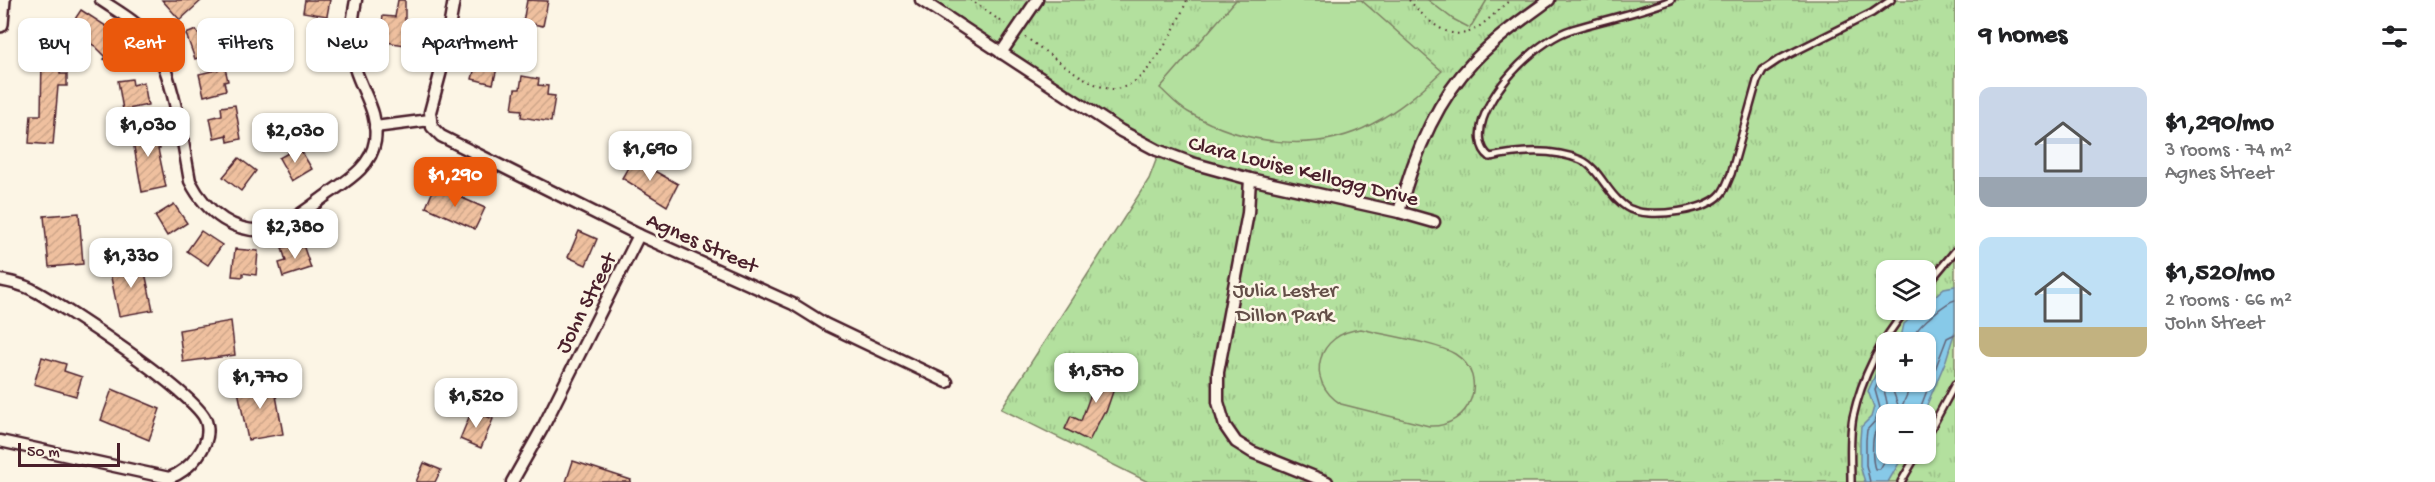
<!DOCTYPE html>
<html lang="en">
<head>
<meta charset="utf-8">
<style>
  :root { --surface:#fff; --page:#f6f6f6; --text:#202124; --muted:#757577; --accent:#ea580c }
  body { margin:0; font-family:"Gochi Hand",sans-serif; background:var(--page); color:var(--text); height:100vh; display:flex; flex-direction:column; font-size:22px; white-space:nowrap }
  * { box-sizing:border-box; margin:0 }
  p { font-size:20px; color:var(--muted) }
  .icon { flex:none; width:33px; height:33px; fill:none; stroke:currentColor; stroke-width:2; stroke-linecap:round; stroke-linejoin:round }
  .map { position:relative; flex:1; overflow:hidden }
  .panel { display:flex; flex-direction:column; background:var(--surface); width:480px }
  .panel>* { flex:none }
  .banner { position:absolute; left:18px; top:18px; width:570px; height:54px; display:flex; gap:12px }
  .fabs { position:absolute; left:1876px; top:260px; display:grid; gap:12px }
  .fabs a { display:grid; place-items:center; width:60px; height:60px; border-radius:12px; background:var(--surface); box-shadow:0 2px 4px #0004; font-size:30px }
  .scale { position:absolute; left:18px; bottom:15px; width:102px; box-sizing:border-box; padding-left:6px; border:3px solid #4a1f2b; border-top:0; font-size:16px; line-height:21px; white-space:nowrap; color:#4a1f2b; -webkit-text-stroke:4px #fcf5e5; paint-order:stroke }
  .price { position:absolute; translate:-50% -51px; padding:0 14px; border-radius:12px; background:#fff; color:#222; font-size:20px; line-height:39px; filter:drop-shadow(0 2px 3px #0008) }
  .price::after { content:''; position:absolute; left:50%; top:36px; width:18px; height:14px; margin-left:-9px; background:inherit; clip-path:polygon(0 0,100% 0,50% 100%) }
  .price.selected { background:var(--accent); color:#fff }
  ul { padding:0; list-style:none }
  li { display:flex; align-items:center; gap:18px; height:150px; padding:0 24px }
  li span { display:grid; place-items:center; flex:none; width:168px; height:120px; border-radius:12px; color:#555 }
  li>.icon { margin-inline-start:auto }
  span .icon { width:72px; height:72px; fill:#fffc; stroke-width:1 }
  li b { font-size:26px }
  h2 { display:flex; justify-content:space-between; align-items:center; height:72px; padding:0 24px; font-size:26px }
  .pill { padding:0 21px; border-radius:12px; background:var(--surface); box-shadow:0 2px 4px #0004; font-size:21px; line-height:54px }
  .pill.selected { background:var(--accent); color:#fff }
  main { display:flex; flex:1; min-height:0 }
  .map>svg:first-child { display:block }
</style>
</head>
<body>
<main>
<div class="map">
<svg width="1955" height="482" viewBox="0 0 1955 482">
  <defs>
    <pattern id="grass-tufts" width="24" height="20" patternUnits="userSpaceOnUse" patternTransform="scale(1.5)"><rect width="24" height="20" fill="#b3e09e"/><path d="M3 7l-1-3M5 7V3M7 7l1-3M15 17l-1-3M17 17v-4M19 17l1-3" fill="none" stroke="#9bc088"/></pattern>
    <pattern id="building-hatch" width="6" height="6" patternUnits="userSpaceOnUse" patternTransform="scale(1.5)"><rect width="6" height="6" fill="#efc09f"/><path d="M-1 1l2-2M0 6l6-6M5 7l2-2" fill="none" stroke="#cea589"/></pattern>
  </defs>
  <rect width="100%" height="100%" fill="#fcf5e5"/>
  <filter id="ink" filterUnits="userSpaceOnUse"><feTurbulence type="fractalNoise" baseFrequency=".0167" numOctaves="2"/><feDisplacementMap in="SourceGraphic" scale="12" xChannelSelector="R" yChannelSelector="G"/><feConvolveMatrix kernelMatrix="1 2 1 2 8 2 1 2 1" color-interpolation-filters="sRGB"/></filter>
  <g filter="url(#ink)">
    <path fill="url(#grass-tufts)" stroke="#7e8064" stroke-width="1.5" fill-rule="evenodd" d="M933 0H1955V482H1148L1001 409 1149 179 1161 147 1119 124ZM1887 270H1926V309H1887ZM1887 342H1926V381H1887ZM1887 414H1926V453H1887Z"/>
    <g fill="#b3e09e" stroke="#7e8064" stroke-width="1.5">
      <path d="M1236 0H1361L1442 71C1420 92 1399 110 1372 124 1315 155 1242 144 1188 112 1177 106 1169 96 1160 88Z"/>
      <path d="M1428 0H1487L1470 28 1453 19Z"/>
      <path d="M1361 329C1384 335 1437 343 1455 354 1491 377 1470 428 1429 426L1341 404C1303 380 1318 333 1361 329Z"/>
    </g>
    <path fill="#87c9e8" stroke="#6f859c" stroke-width="1.5" d="M1955 286V331L1946 360 1923 414H1887V453H1905L1888 482H1865L1860 466V440L1861 427 1871 417 1874 407 1868 391 1877 371 1887 366V381H1926V342H1900L1904 324 1921 309H1926V304L1944 288Z"/>
    <g fill="none" stroke-linecap="round" stroke-linejoin="round">
      <g stroke="#626377" stroke-width="1.5">
        <path d="M1914 342C1915 339 1915 335 1916 332 1921 324 1946 302 1955 300"/>
        <path d="M1888 381C1880 395 1889 396 1887 409 1886 420 1877 426 1874 435 1872 444 1872 461 1875 469H1880L1889 453"/>
        <path d="M1903 381 1893 391 1899 408 1902 406 1913 381"/>
        <path d="M1918 414 1947 338 1955 334"/>
        <path d="M1870 482 1866 465V440L1867 430 1876 420 1880 408 1875 390 1881 376 1887 373"/>
      </g>
    </g>
    <g fill="url(#building-hatch)" stroke="#4a1f2b" stroke-width="1.5">
      <path d="M162 0H202L180 20Z"/>
      <path d="M305 0H330L327 16 303 12Z"/>
      <path d="M398 0H405V45L379 41 383 16 395 17Z"/>
      <path d="M527 0 548 1 543 26 523 22Z"/>
      <path d="M81 10 106 26 131 52 117 66 104 59 106 57 95 46 80 37 77 41 65 34Z"/>
      <path d="M208 29 212 38 215 36 220 49 195 59 186 34 196 30 198 34Z"/>
      <path d="M483 36 504 41 493 84 472 79Z"/>
      <path d="M42 58H61L60 74H67V86H58L53 145 29 143 31 115H41Z"/>
      <path d="M225 68 228 81 224 82 226 90 204 96 199 74Z"/>
      <path d="M522 76 539 79 538 85 548 86 547 95 555 96 551 122 521 117 522 110 512 109 515 89H520Z"/>
      <path d="M132 79 133 85 144 82 148 105 123 110 118 81Z"/>
      <path d="M235 105 241 139 228 142 227 135 214 138 210 118 222 115 221 107Z"/>
      <path d="M156 125 160 149H158L166 187 142 192 131 130Z"/>
      <path d="M299 147 312 169 292 181 279 158Z"/>
      <path d="M239 158 256 171 241 191 223 177Z"/>
      <path d="M633 159 678 184 667 206 622 178Z"/>
      <path d="M435 186 485 208 475 229 426 207Z"/>
      <path d="M174 204 187 223 167 236 155 216Z"/>
      <path d="M79 213 83 264 49 267 44 216Z"/>
      <path d="M201 231 222 245 208 265 187 251Z"/>
      <path d="M579 231 597 239 586 265 568 257Z"/>
      <path d="M302 242 311 268 283 277 279 263 286 261 282 248Z"/>
      <path d="M235 249 258 251 256 275 243 273V277L232 276Z"/>
      <path d="M143 263 153 310 119 316 109 268Z"/>
      <path d="M231 321 235 355 183 362 179 330Z"/>
      <path d="M42 357 66 364 64 371 82 377 76 396 34 384Z"/>
      <path d="M1102 364 1120 371 1106 412H1104L1089 441 1065 429 1071 416 1081 421Z"/>
      <path d="M273 379 283 434 248 440 237 386Z"/>
      <path d="M112 389 160 409 149 440 101 420Z"/>
      <path d="M472 410 493 419 481 448 460 439Z"/>
      <path d="M573 461 631 480 630 482H566Z"/>
      <path d="M424 463 441 470 435 482H416Z"/>
    </g>
    <g fill="none" stroke-linecap="round" stroke-linejoin="round">
      <g stroke="#4a1f2b" stroke-width="10">
        <g id="service">
          <path d="M1671 0C1639 13 1605 19 1573 29 1538 40 1495 84 1483 119 1479 131 1478 148 1490 157 1518 151 1553 148 1581 160 1597 167 1605 188 1618 200 1621 203 1628 209 1633 210 1652 218 1707 211 1721 194 1726 188 1728 180 1731 174L1757 81 1763 70 1778 60 1872 13 1891 0"/>
          <path d="M1926 286 1955 251"/>
          <path d="M1926 438 1955 384"/>
          <path d="M1851 482C1851 461 1849 438 1853 417 1862 377 1881 340 1907 309"/>
          <path d="M1901 482 1918 453"/>
        </g>
      </g>
      <g stroke="#4a1f2b" stroke-width="15">
        <g id="minor">
          <path d="M101 0C117 11 136 21 148 36 172 65 183 143 190 181 205 211 237 238 274 228 290 224 314 204 328 194 348 180 371 167 375 141 379 112 363 94 355 68 348 47 352 21 356 0"/>
          <path d="M454 0 442 67 430 112 432 127 441 136 639 235 793 304 825 324 947 382"/>
          <path d="M921 0 1121 131 1157 150 1192 163 1250 179 1399 212 1434 222"/>
          <path d="M1001 53 1037 0"/>
          <path d="M375 127 430 120"/>
          <path d="M1250 179 1248 213 1218 372V402L1225 426 1236 442 1252 452 1327 482"/>
          <path d="M1399 212C1413 157 1435 102 1474 61 1497 37 1523 19 1549 0"/>
          <path d="M0 280C11 282 21 284 31 289 61 304 198 395 206 421 214 445 188 471 169 478L0 441"/>
          <path d="M512 482 543 427 639 235"/>
        </g>
      </g>
      <g stroke="#4a1f2b" stroke-width="20">
        <path id="secondary" d="M0 24 2 0"/>
      </g>
      <g stroke="#4a1f2b" stroke-width="2" stroke-dasharray="1.5 4.5" stroke-linecap="butt">
        <path d="M970 0 1005 24"/>
        <path d="M1409 0C1425 18 1450 46 1477 28 1489 20 1499 9 1510 0"/>
        <path d="M1025 37C1046 51 1084 83 1106 88 1144 98 1176 27 1187 0"/>
      </g>
      <use href="#service" stroke="#fcf5e5" stroke-width="5"/>
      <use href="#minor" stroke="#fcf5e5" stroke-width="10"/>
      <use href="#secondary" stroke="#fcf5e5" stroke-width="15"/>
    </g>
  </g>
  <g text-anchor="middle" stroke-width="5" stroke-linejoin="round" paint-order="stroke">
    <g font-size="22" fill="#4a1f2b" stroke="#fcf5e5">
      <text transform="translate(1304 169) rotate(14)" y="8">Clara Louise Kellogg Drive</text>
      <text transform="translate(703 241) rotate(24)" y="8">Agnes Street</text>
      <text transform="translate(584 302) rotate(-63)" y="8">John Street</text>
    </g>
    <g font-size="22" fill="#644f48" stroke="#fcf5e5">
      <text x="1285" y="296">Julia Lester<tspan x="1285" dy="25">Dillon Park</tspan></text>
    </g>
  </g>
</svg>
<div class="fabs">
<a><svg class="icon" aria-label="layers" viewBox="0 0 24 24"><path d="M12 4l9 5-9 5-9-5zM3 14l9 5 9-5"/></svg></a>
<a>+</a>
<a>−</a>
</div>
<div class="scale">50 m</div>
<b class="price" style="left:148px;top:158px">$1,030</b>
<b class="price" style="left:295px;top:164px">$2,030</b>
<b class="price" style="left:650px;top:182px">$1,690</b>
<b class="price selected" style="left:455px;top:208px">$1,290</b>
<b class="price" style="left:295px;top:260px">$2,380</b>
<b class="price" style="left:131px;top:289px">$1,330</b>
<b class="price" style="left:1096px;top:404px">$1,570</b>
<b class="price" style="left:260px;top:410px">$1,770</b>
<b class="price" style="left:476px;top:429px">$1,520</b>
<div class="banner">
<a class="pill">Buy</a>
<a class="pill selected">Rent</a>
<a class="pill">Filters</a>
<a class="pill">New</a>
<a class="pill">Apartment</a>
</div>
</div>
<section class="panel">
<h2>9 homes<svg class="icon" aria-label="filters" viewBox="0 0 24 24"><path d="M4 7h16M4 17h16"/><circle cx="9" cy="7" r="2"/><circle cx="15" cy="17" r="2"/></svg></h2>
<ul>
<li><span style="background:linear-gradient(#c9d6e8 75%,#9aa5b1 0)"><svg class="icon" aria-label="home" viewBox="0 0 24 24"><path d="M3 11l9-7 9 7M6 9v11h12V9"/></svg></span><div><b>$1,290/mo</b><p>3 rooms · 74 m²</p><p>Agnes Street</p></div></li>
<li><span style="background:linear-gradient(#bfe0f5 75%,#c2b280 0)"><svg class="icon" aria-label="home" viewBox="0 0 24 24"><path d="M3 11l9-7 9 7M6 9v11h12V9"/></svg></span><div><b>$1,520/mo</b><p>2 rooms · 66 m²</p><p>John Street</p></div></li>
</ul>
</section>
</main>
</body>
</html>
